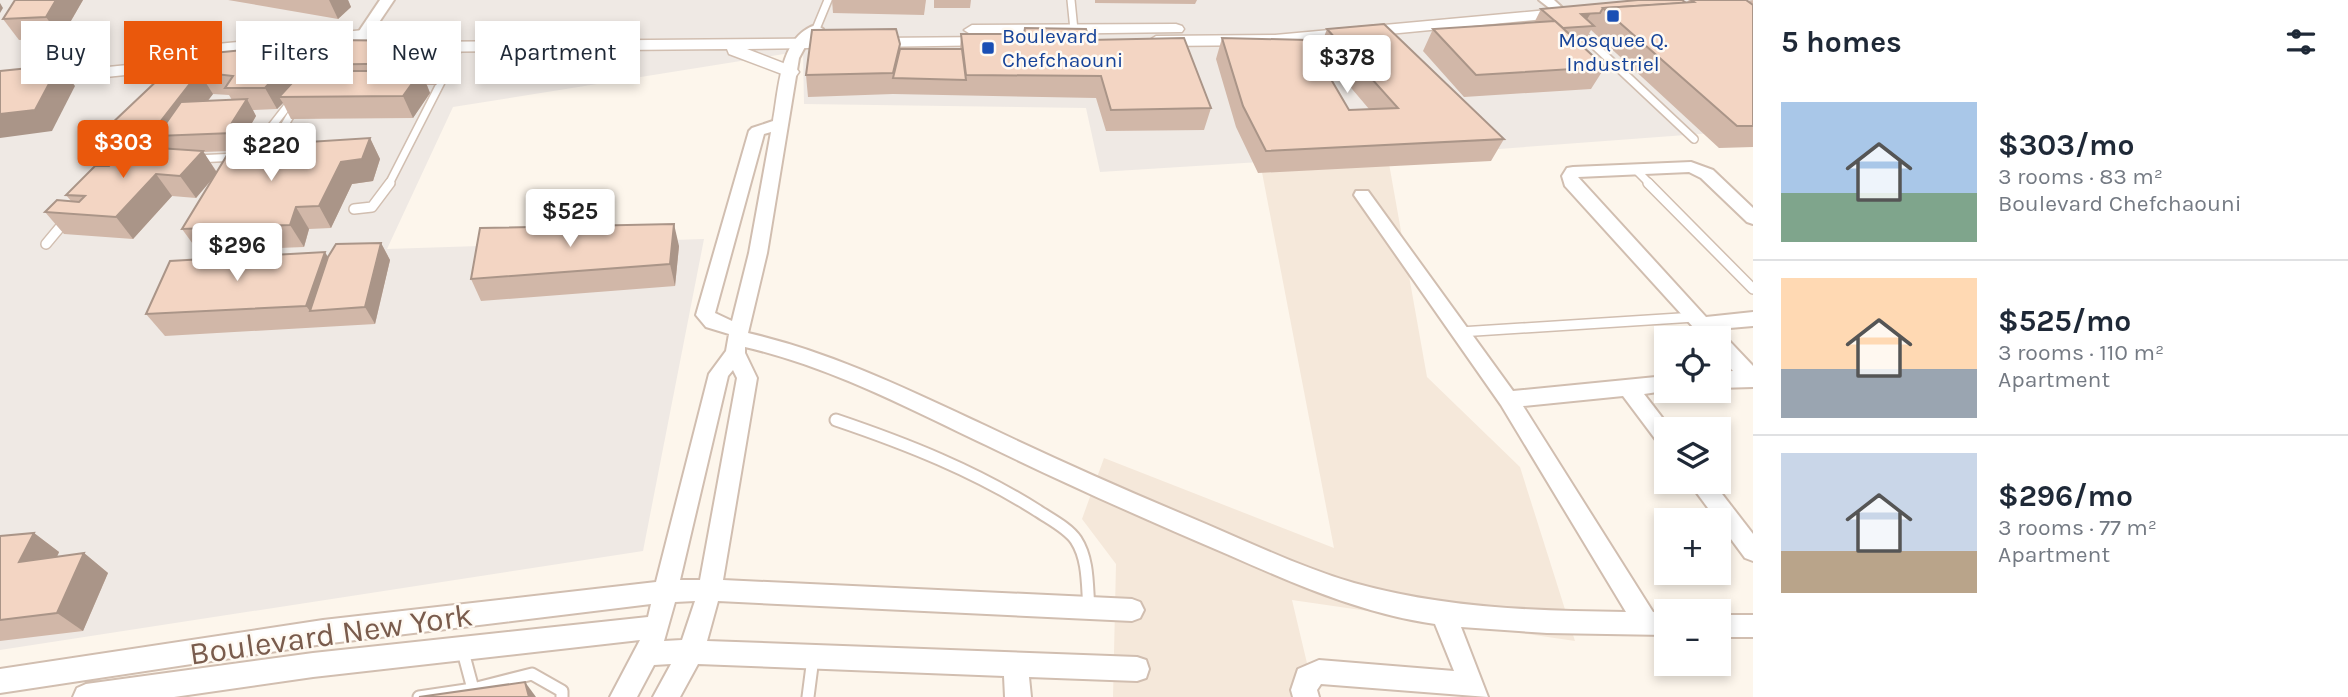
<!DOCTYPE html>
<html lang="en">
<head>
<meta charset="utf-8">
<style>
  :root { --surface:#fff; --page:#f6f6f7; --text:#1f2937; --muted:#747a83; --line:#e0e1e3; --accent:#ea580c }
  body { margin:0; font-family:Karla,sans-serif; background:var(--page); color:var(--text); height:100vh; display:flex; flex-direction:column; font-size:26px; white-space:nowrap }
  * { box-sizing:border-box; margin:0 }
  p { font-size:23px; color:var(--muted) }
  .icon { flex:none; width:38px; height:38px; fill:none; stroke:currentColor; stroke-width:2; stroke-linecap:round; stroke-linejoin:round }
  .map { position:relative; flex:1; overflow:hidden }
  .drawer { display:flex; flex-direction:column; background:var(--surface); width:595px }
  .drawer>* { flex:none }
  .banner { position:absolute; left:21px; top:21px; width:665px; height:63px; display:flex; gap:14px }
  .controls { position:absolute; left:1654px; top:326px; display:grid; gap:14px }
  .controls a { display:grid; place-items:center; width:77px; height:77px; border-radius:0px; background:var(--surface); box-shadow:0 4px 10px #0003; font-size:35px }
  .price { position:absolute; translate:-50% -60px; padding:0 16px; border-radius:7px; background:#fff; color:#222; font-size:23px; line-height:46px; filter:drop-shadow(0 2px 4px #0008) }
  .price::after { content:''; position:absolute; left:50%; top:42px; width:21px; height:16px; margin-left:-10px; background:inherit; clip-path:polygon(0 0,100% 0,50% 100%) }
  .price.selected { background:var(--accent); color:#fff }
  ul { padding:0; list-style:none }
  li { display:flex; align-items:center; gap:21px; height:175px; padding:0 28px }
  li+li { border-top:2px solid var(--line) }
  li span { display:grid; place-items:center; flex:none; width:196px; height:140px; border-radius:0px; color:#555 }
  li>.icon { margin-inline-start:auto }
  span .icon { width:84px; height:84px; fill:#fffc; stroke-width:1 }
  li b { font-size:30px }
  h2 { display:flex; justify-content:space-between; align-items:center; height:84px; padding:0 28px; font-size:30px }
  .tag { padding:0 24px; border-radius:0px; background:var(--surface); box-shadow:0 4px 10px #0003; font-size:24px; line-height:63px }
  .tag.selected { background:var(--accent); color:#fff }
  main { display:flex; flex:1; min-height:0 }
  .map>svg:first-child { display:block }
</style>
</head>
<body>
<main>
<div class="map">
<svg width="1753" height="697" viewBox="0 0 1753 697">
  <rect width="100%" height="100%" fill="#fdf6ec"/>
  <path fill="#f5e8da" d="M1388 158 1427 377 1520 467 1575 641 1292 600 1315 697H1113L1116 564 1082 519 1104 458 1334 548 1260 162Z"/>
  <path fill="#efe9e4" d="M0 0H1753V130L1324 162H1260L1100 172 1086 108 804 104 803 51 453 107 387 249 704 239 643 551 0 650Z"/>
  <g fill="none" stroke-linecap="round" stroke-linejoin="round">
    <g stroke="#d1beb0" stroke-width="10">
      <g id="service-far2">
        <path d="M1071 0 1074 30"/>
        <path d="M816 29 828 0"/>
        <path d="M1579 31 1694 139"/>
        <path d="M251 153 293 99"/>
        <path d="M268 153 296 106"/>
        <path d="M196 159 237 157"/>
        <path d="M1635 169 1650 184"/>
        <path d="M102 176 106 161 130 134"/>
        <path d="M389 184 459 47"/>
      </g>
    </g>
    <g stroke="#d1beb0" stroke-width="12">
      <g id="service-far1">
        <path d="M1648 183 1753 289"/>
        <path d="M354 209 372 207 390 183"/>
        <path d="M46 244 66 220"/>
        <path d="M1460 332 1695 317"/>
      </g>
    </g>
    <g stroke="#d1beb0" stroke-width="15">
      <g id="service">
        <path d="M836 420C907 444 975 471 1038 511 1050 519 1068 528 1076 540 1089 560 1087 587 1089 609"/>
        <path d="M462 648 473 689 532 674 562 691V697"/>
        <path d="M419 697 473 689"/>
        <path d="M808 697 813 658"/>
      </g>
    </g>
    <g stroke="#d1beb0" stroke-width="4">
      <g id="minor">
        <path d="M380 0H394L359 52H349L347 49Z"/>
        <path d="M1539 0H1554L1568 13 1561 17Z"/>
        <path d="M816 25 823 29 806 45 799 58 767 253 748 333C831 352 907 389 984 425 1057 460 1132 493 1206 524 1255 545 1303 568 1354 583 1443 608 1534 611 1626 612L1501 405 1354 195 1356 191H1368L1513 391 1666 376V390H1671L1644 394 1671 429H1666V447L1659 444 1623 396 1523 406 1653 612 1666 613V635L1547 633 1461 627 1488 697 1321 684 1317 690 1319 697H1293L1291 690 1298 669 1319 660 1454 671 1435 624C1363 614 1295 584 1229 555 1147 520 1066 484 986 445 908 408 831 367 745 347V353L757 378 723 580 1132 599 1140 602 1144 610 1140 618 1132 621 718 601 707 641 1137 657 1146 660 1149 669 1146 678 1137 681 1029 677 1031 697H1005L1004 676 698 664 680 697H653L671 664 654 665 637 697H610L640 640 313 677 174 697H73L77 688 86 684 313 653 648 617 651 604 323 644 0 693V669L323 620 656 582 709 374 726 351 729 334 706 327 696 315 749 131 752 128 773 121C779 91 779 36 816 25ZM771 132 749 253 732 321 715 313 764 134ZM733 370 737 378 700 580H680L728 376ZM695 601 682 640 664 641 675 602Z"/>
        <path d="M1691 162 1713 170 1753 208V224L1747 222 1701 178 1689 172 1578 177 1706 317 1753 312V326L1718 329 1753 366V387L1718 388V372L1733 371 1718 355V338H1703L1565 186 1562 176 1567 168 1573 167Z"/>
        <path d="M1688 481H1712L1753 534V561L1745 558Z"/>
        <rect x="1718" y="615" width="35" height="22"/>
      </g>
    </g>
    <g stroke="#d1beb0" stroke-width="3">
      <g id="tertiary">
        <path d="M1569 8 1575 10 1577 13 1575 16 1275 45 1156 46 1148 41 1156 36 1275 35Z"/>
        <path d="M1176 24 1182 26 1184 29 1182 32 972 35 964 30 972 25Z"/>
        <path d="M431 29 439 34 437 37 364 40 186 57 178 52 186 47 364 30Z"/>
        <path d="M992 37 1000 42 998 45 747 49 796 68 799 72 796 76 790 77 729 54 727 49 411 52 403 47 411 42Z"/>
        <path d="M206 57 214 62 212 66 0 88V78Z"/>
      </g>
    </g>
    <use href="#service-far2" stroke="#fff" stroke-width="7"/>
    <use href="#service-far1" stroke="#fff" stroke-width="9"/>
    <use href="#service" stroke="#fff" stroke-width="11"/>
    <use href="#minor" fill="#fff" fill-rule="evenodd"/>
    <use href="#tertiary" fill="#fff" fill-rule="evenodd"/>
  </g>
  <g fill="#d1b7a8" fill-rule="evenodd">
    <path d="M83 0 61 38 19 40 3 19Z"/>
    <path d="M228 0H348L351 7 338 19Z"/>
    <path d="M832 0H926L924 15 833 13Z"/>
    <path d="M934 0H971L970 8H934Z"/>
    <path d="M1095 0H1197L1195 4 1095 3Z"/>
    <path d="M1689 0 1747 1 1753 0V147L1719 148 1591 30 1584 43H1579L1605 67 1591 89 1464 97 1423 51 1433 29 1534 23 1541 9 1686 3Z"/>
    <path d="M1327 29 1504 139 1491 161 1258 173 1236 127 1216 59 1222 38 1349 110 1369 109 1319 50Z"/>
    <path d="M961 34 1089 40 1211 108 1204 130 1106 131 1096 98 893 94 808 97 806 75 900 49H960Z"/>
    <path d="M183 56 310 57 447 62 436 85H427L430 93 413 118 291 119 283 103 277 109 253 110 256 116 242 140 245 146 370 138 380 159 373 181 352 184 331 228 309 229 304 247 198 251 182 229 214 177 196 198 172 196 133 239 64 234 45 212 71 201 66 195 109 166 126 149H124L108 127ZM213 94 229 95 232 100 207 101ZM230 151 217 172 203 152Z"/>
    <path d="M381 243 390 260 375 324 165 336 146 314 328 257Z"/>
    <path d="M679 246 675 286 481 301 471 279Z"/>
    <path d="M34 533 59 552 57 557 84 553 108 573 83 631 0 641V536Z"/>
  </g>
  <g fill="#aa9588">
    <path d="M56 0H83L61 38 46 17Z"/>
    <path d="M329 0H348L351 7 338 19Z"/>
    <path d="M0 3 3 8 0 13Z"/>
    <path d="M1591 13 1582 27 1581 14Z"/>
    <path d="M439 41 447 62 436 85 427 63Z"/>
    <path d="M304 44 314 65H303L308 74 279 97 283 103 277 109 265 88Z"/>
    <path d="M59 65 75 86 52 131 0 138V114Z"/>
    <path d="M421 71 430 93 413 118 403 96Z"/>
    <path d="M199 72 213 94 182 135 157 136 153 131Z"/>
    <path d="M247 99 256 116 242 140 245 146 243 150 233 133 228 129Z"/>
    <path d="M370 138 380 159 373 181 352 184 331 228 319 206 341 162Z"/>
    <path d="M203 151 217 173 196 198 180 176Z"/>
    <path d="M156 174 172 196 133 239 116 217Z"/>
    <path d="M296 207 309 229 304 247 290 225Z"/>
    <path d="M674 224 679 246 675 286 670 264Z"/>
    <path d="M381 243 390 260 375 324 365 307Z"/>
    <path d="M325 252 338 274 310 311 306 306Z"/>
    <path d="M34 533 59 552 46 581 19 562Z"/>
    <path d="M84 553 108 573 83 631 57 613Z"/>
    <path d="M525 682 536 697H529Z"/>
  </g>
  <g fill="#f3d5c3" stroke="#aa9588" stroke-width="2">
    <path d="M15 0H56L46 17 3 19Z"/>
    <path d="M1638 0H1682L1686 3 1603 8 1600 13 1581 14 1594 26 1563 28 1541 9Z"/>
    <path d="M1691 0H1746L1753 5V126H1737L1603 8 1694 2Z"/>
    <path d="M1555 21 1605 67 1476 75 1433 29Z"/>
    <path d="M1384 24 1504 139 1266 151 1243 106 1222 38 1308 40 1349 110 1398 108 1327 29Z"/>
    <path d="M1025 28 1086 29 1089 40 1184 38 1211 108 1111 110 1101 76 966 75 961 34H1024Z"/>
    <path d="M896 29 900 44 893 73 806 75 812 30Z"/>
    <path d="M324 40 439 41 427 63 303 65Z"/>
    <path d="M304 44 265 88H225L233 76 199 72 153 131 108 127 183 56Z"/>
    <path d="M900 49H962L966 80 893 78Z"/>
    <path d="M59 65 35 110 0 114V71Z"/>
    <path d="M303 71H421L403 96 279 97Z"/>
    <path d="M247 99 228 129H235L233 133 157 136 181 102Z"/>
    <path d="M370 138 362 159 341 162 319 206 296 207 290 225 182 229 232 147Z"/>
    <path d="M129 146 203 151 180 176 156 174 116 217 45 212 57 200 79 202 85 196 66 195 95 166H109Z"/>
    <path d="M674 224 670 264 471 279 480 228Z"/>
    <path d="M381 243 365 307 310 311 328 257 336 244Z"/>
    <path d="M325 252 306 306 146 314 170 261Z"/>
    <path d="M34 533 19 562 84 553 57 613 0 620V536Z"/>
    <path d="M525 682 529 697H419Z"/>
  </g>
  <g fill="#1a4fb4" stroke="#fffaf3" stroke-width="2.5">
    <rect x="1606" y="9" width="14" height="14" rx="3.5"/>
    <rect x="981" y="41" width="14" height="14" rx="3.5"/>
  </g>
  <g text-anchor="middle" stroke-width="5" stroke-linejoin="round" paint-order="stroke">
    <g font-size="21" fill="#164399" stroke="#fffaf3" text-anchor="start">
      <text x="1002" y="43">Boulevard<tspan x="1002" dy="24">Chefchaouni</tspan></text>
      <text x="1613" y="47" text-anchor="middle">Mosquee Q.<tspan x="1613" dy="24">Industriel</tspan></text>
    </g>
    <g font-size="32" fill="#7a5c4d" stroke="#fffaf3">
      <text transform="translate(331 634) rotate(-8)" y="11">Boulevard New York</text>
    </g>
  </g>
</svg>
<div class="controls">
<a><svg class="icon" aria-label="locate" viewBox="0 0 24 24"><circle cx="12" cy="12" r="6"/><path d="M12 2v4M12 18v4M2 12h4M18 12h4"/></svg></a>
<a><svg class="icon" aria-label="layers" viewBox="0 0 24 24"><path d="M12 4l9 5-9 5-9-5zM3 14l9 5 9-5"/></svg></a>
<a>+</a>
<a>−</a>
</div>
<b class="price" style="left:1347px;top:95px">$378</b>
<b class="price selected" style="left:123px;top:180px">$303</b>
<b class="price" style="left:271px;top:183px">$220</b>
<b class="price" style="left:570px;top:249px">$525</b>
<b class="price" style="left:237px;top:283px">$296</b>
<div class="banner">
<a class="tag">Buy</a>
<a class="tag selected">Rent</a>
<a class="tag">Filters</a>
<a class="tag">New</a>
<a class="tag">Apartment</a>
</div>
</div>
<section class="drawer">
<h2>5 homes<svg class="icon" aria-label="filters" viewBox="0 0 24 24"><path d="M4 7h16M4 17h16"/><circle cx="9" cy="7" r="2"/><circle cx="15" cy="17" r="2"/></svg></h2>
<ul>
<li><span style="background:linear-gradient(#a9c7e8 65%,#7fa58c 0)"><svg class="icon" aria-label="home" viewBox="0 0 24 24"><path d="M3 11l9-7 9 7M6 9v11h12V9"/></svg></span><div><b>$303/mo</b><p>3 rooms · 83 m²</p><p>Boulevard Chefchaouni</p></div></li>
<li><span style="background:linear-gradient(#ffd9b3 65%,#9aa5b1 0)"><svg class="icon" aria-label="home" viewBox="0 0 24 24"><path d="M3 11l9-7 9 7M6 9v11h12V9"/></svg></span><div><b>$525/mo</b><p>3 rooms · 110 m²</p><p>Apartment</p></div></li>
<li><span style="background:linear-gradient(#c9d6e8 70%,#b9a48a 0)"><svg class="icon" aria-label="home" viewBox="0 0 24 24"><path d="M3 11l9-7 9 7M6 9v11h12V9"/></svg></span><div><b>$296/mo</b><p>3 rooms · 77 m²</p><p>Apartment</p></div></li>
</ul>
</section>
</main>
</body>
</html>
